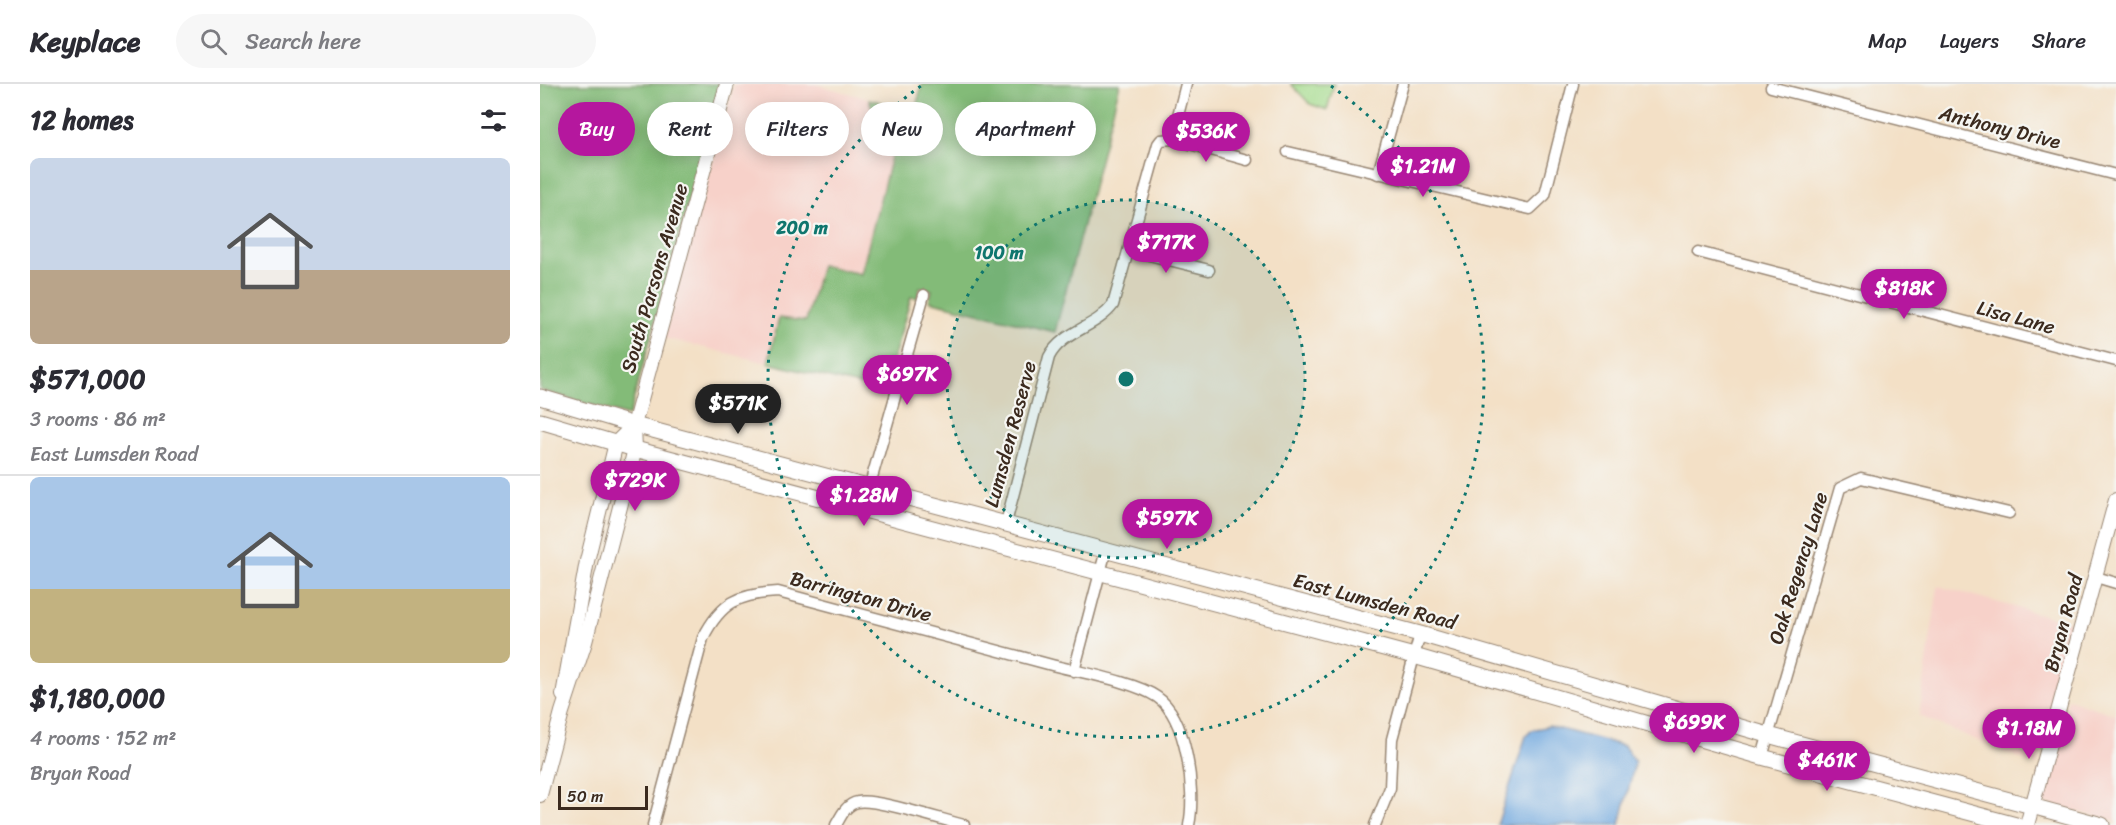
<!DOCTYPE html>
<html lang="en">
<head>
<meta charset="utf-8">
<style>
  :root { --surface:#fff; --page:#f7f7f7; --text:#2b2b33; --muted:#7c7c81; --line:#e1e1e2; --accent:#b5179e }
  body { margin:0; font-family:Sriracha,sans-serif; background:var(--page); color:var(--text); height:100vh; display:flex; flex-direction:column; font-size:22px; white-space:nowrap }
  * { box-sizing:border-box; margin:0 }
  p { font-size:20px; color:var(--muted) }
  .icon { flex:none; width:33px; height:33px; fill:none; stroke:currentColor; stroke-width:2; stroke-linecap:round; stroke-linejoin:round }
  .map { position:relative; flex:1; overflow:hidden }
  .panel { display:flex; flex-direction:column; background:var(--surface); width:540px }
  .panel>* { flex:none }
  .banner { position:absolute; left:18px; top:18px; width:570px; height:54px; display:flex; gap:12px }
  .scale { position:absolute; left:18px; bottom:15px; width:90px; box-sizing:border-box; padding-left:6px; border:3px solid #3b2a1e; border-top:0; font-size:16px; line-height:21px; white-space:nowrap; color:#3b2a1e; -webkit-text-stroke:4px #f6f6f2; paint-order:stroke }
  .price { position:absolute; translate:-50% -51px; padding:0 14px; border-radius:21px; background:var(--accent); color:#fff; font-size:20px; line-height:39px; filter:drop-shadow(0 2px 3px #0008) }
  .price::after { content:''; position:absolute; left:50%; top:36px; width:18px; height:14px; margin-left:-9px; background:inherit; clip-path:polygon(0 0,100% 0,50% 100%) }
  .price.active { background:#222; color:#fff }
  ul { padding:0; list-style:none }
  li { display:grid; align-content:center; gap:12px; height:318px; padding:0 30px }
  li+li { border-top:2px solid var(--line) }
  li span { display:grid; place-items:center; height:186px; border-radius:9px; color:#555 }
  li>.icon { margin-inline-start:auto }
  span .icon { width:108px; height:108px; fill:#fffc; stroke-width:1 }
  li b { font-size:26px }
  h2 { display:flex; justify-content:space-between; align-items:center; height:72px; padding:0 30px; font-size:26px }
  .chip { padding:0 21px; border-radius:27px; background:var(--surface); box-shadow:0 3px 15px #0003; font-size:21px; line-height:54px }
  .chip.active { background:var(--accent); color:#fff }
  header { display:flex; align-items:center; gap:36px; box-sizing:border-box; height:84px; padding:0 30px; background:var(--surface); border-bottom:2px solid var(--line) }
  header strong { font-size:28px }
  nav { display:flex; gap:33px; margin-inline-start:auto; font-size:21px }
  .search { width:420px; height:54px; background:var(--page); display:flex; align-items:center; gap:15px; box-sizing:border-box; padding:0 21px; border-radius:33px; color:var(--muted); font-size:22px }
  main { display:flex; flex:1; min-height:0 }
  .map>svg:first-child { display:block }
</style>
</head>
<body>
<header>
<strong>Keyplace</strong>
<div class="search"><svg class="icon" aria-label="search" viewBox="0 0 24 24"><circle cx="10" cy="10" r="6"/><path d="M15 15l6 6"/></svg>Search here</div>
<nav><a>Map</a><a>Layers</a><a>Share</a></nav>
</header>
<main>
<section class="panel">
<h2>12 homes<svg class="icon" aria-label="filters" viewBox="0 0 24 24"><path d="M4 7h16M4 17h16"/><circle cx="9" cy="7" r="2"/><circle cx="15" cy="17" r="2"/></svg></h2>
<ul>
<li><span style="background:linear-gradient(#c9d6e8 60%,#b9a48a 0)"><svg class="icon" aria-label="home" viewBox="0 0 24 24"><path d="M3 11l9-7 9 7M6 9v11h12V9"/></svg></span><div><b>$571,000</b><p>3 rooms · 86 m²</p><p>East Lumsden Road</p></div></li>
<li><span style="background:linear-gradient(#a9c7e8 60%,#c2b280 0)"><svg class="icon" aria-label="home" viewBox="0 0 24 24"><path d="M3 11l9-7 9 7M6 9v11h12V9"/></svg></span><div><b>$1,180,000</b><p>4 rooms · 152 m²</p><p>Bryan Road</p></div></li>
</ul>
</section>
<div class="map">
<svg width="1576" height="741" viewBox="0 0 1576 741">
  <rect width="100%" height="100%" fill="#f6f6f2"/>
  <filter id="ink" filterUnits="userSpaceOnUse"><feTurbulence type="fractalNoise" baseFrequency=".0167" numOctaves="2"/><feDisplacementMap in="SourceGraphic" scale="12" xChannelSelector="R" yChannelSelector="G"/><feConvolveMatrix kernelMatrix="1 2 1 2 8 2 1 2 1" color-interpolation-filters="sRGB"/></filter>
  <filter id="wash" filterUnits="userSpaceOnUse"><feTurbulence type="fractalNoise" baseFrequency=".008" numOctaves="4" result="noise"/><feDisplacementMap in="SourceGraphic" scale="24" xChannelSelector="R" yChannelSelector="G"/><feGaussianBlur stdDeviation="1.35" result="paint"/><feColorMatrix in="noise" values="0 0 0 0 0 0 0 0 0 0 0 0 0 0 0 0 0 1.4 0 .05"/><feComposite in="paint" operator="in"/></filter>
  <g filter="url(#wash)">
    <rect width="100%" height="100%" fill="#f3e0c6"/>
    <g fill="#f7d1c9">
      <path d="M194 0H275L329 15 338 43 353 65 320 190 281 182 266 238 239 234 228 279 124 254Z"/>
      <path d="M1398 502 1536 540 1497 681 1379 632Z"/>
      <path d="M1528 615 1576 631V737L1500 718Z"/>
    </g>
    <path fill="#a4db8c" stroke="#708255" stroke-width="1.5" d="M751 0H794L787 26 770 20Z"/>
    <g fill="#83bb78" stroke="#5f724b" stroke-width="1.5">
      <path d="M0 0H181L89 332 0 306Z"/>
      <path d="M382 0H580L515 248 389 217 392 206 380 203 377 214 371 213 344 307 228 279 239 234 266 237 281 181 321 190 353 65 338 43 329 15 375 27Z"/>
    </g>
    <path fill="#71a8df" stroke="#56697e" stroke-width="1.5" d="M1009 642 1084 662 1095 678 1080 741H957L986 652 992 646Z"/>
  </g>
  <g filter="url(#ink)">
    <g fill="none" stroke-linecap="round" stroke-linejoin="round">
      <g stroke="#978572" stroke-width="13">
        <g id="minor">
          <path d="M1231 3 1576 91"/>
          <path d="M632 55 707 76"/>
          <path d="M748 68 990 125 1005 111 1033 0"/>
          <path d="M838 90 863 0"/>
          <path d="M589 166 669 186"/>
          <path d="M1158 168 1576 277"/>
          <path d="M323 425 384 211"/>
          <path d="M466 439 509 273C522 247 556 244 573 221L618 60 621 56 632 55 646 0"/>
          <path d="M1556 493 1576 499"/>
          <path d="M534 587 566 466"/>
          <path d="M1222 673 1300 404 1321 394 1469 429"/>
          <path d="M113 741 163 554C181 518 199 510 238 508 328 532 418 556 508 580 537 588 594 597 617 613 647 633 656 708 649 741"/>
          <path d="M296 741C301 732 306 720 318 718 335 714 403 736 424 741"/>
          <path d="M835 741 850 704 852 655 880 550"/>
        </g>
      </g>
      <g stroke="#978572" stroke-width="16">
        <g id="tertiary">
          <path d="M23 611 47 477 76 359 94 341"/>
          <path d="M0 711 22 628 45 558 95 365 94 341 187 0"/>
          <path d="M1487 741 1576 416"/>
        </g>
      </g>
      <g stroke="#978572" stroke-width="17">
        <g id="secondary">
          <path d="M0 313 94 341 880 550 1228 651 1562 741"/>
          <path d="M0 337 95 365 874 572 1222 673 1476 741"/>
        </g>
      </g>
      <use href="#minor" stroke="#fff" stroke-width="10"/>
      <use href="#tertiary" stroke="#fff" stroke-width="14"/>
      <use href="#secondary" stroke="#fff" stroke-width="15"/>
    </g>
  </g>
  <circle cx="586" cy="295" r="179" fill="#0f766e" fill-opacity=".12"/>
  <g fill="none" stroke="#0f766e" stroke-width="3" stroke-dasharray="3 6">
    <circle cx="586" cy="295" r="179"/>
    <path d="M791 2A358 358 0 1 1 381 2"/>
  </g>
  <g text-anchor="middle" stroke-width="4.5" stroke-linejoin="round" paint-order="stroke">
    <g font-size="20" fill="#3b2a1e" stroke="#f6f6f2">
      <text transform="translate(1460 43) rotate(14)" y="7">Anthony Drive</text>
      <text transform="translate(114 194) rotate(-74)" y="7">South Parsons Avenue</text>
      <text transform="translate(1476 233) rotate(15)" y="7">Lisa Lane</text>
      <text transform="translate(470 350) rotate(-75)" y="7">Lumsden Reserve</text>
      <text transform="translate(1258 484) rotate(-73)" y="7">Oak Regency Lane</text>
      <text transform="translate(321 512) rotate(15)" y="7">Barrington Drive</text>
      <text transform="translate(835 517) rotate(15)" y="7">East Lumsden Road</text>
      <text transform="translate(1523 539) rotate(-75)" y="7">Bryan Road</text>
    </g>
  </g>
  <circle cx="586" cy="295" r="9" fill="#0f766e" stroke="#f6f6f2" stroke-width="3"/>
  <g font-size="18" text-anchor="middle" font-weight="bold" fill="#0f766e" stroke="#f6f6f2" stroke-width="4.5" stroke-linejoin="round" paint-order="stroke">
    <text x="262" y="150">200 m</text>
    <text x="459" y="175">100 m</text>
  </g>
</svg>
<div class="scale">50 m</div>
<b class="price" style="left:666px;top:79px">$536K</b>
<b class="price" style="left:883px;top:114px">$1.21M</b>
<b class="price" style="left:626px;top:190px">$717K</b>
<b class="price" style="left:1364px;top:236px">$818K</b>
<b class="price" style="left:367px;top:322px">$697K</b>
<b class="price active" style="left:198px;top:351px">$571K</b>
<b class="price" style="left:95px;top:428px">$729K</b>
<b class="price" style="left:324px;top:443px">$1.28M</b>
<b class="price" style="left:627px;top:466px">$597K</b>
<b class="price" style="left:1154px;top:670px">$699K</b>
<b class="price" style="left:1489px;top:676px">$1.18M</b>
<b class="price" style="left:1287px;top:708px">$461K</b>
<div class="banner">
<a class="chip active">Buy</a>
<a class="chip">Rent</a>
<a class="chip">Filters</a>
<a class="chip">New</a>
<a class="chip">Apartment</a>
</div>
</div>
</main>
</body>
</html>
